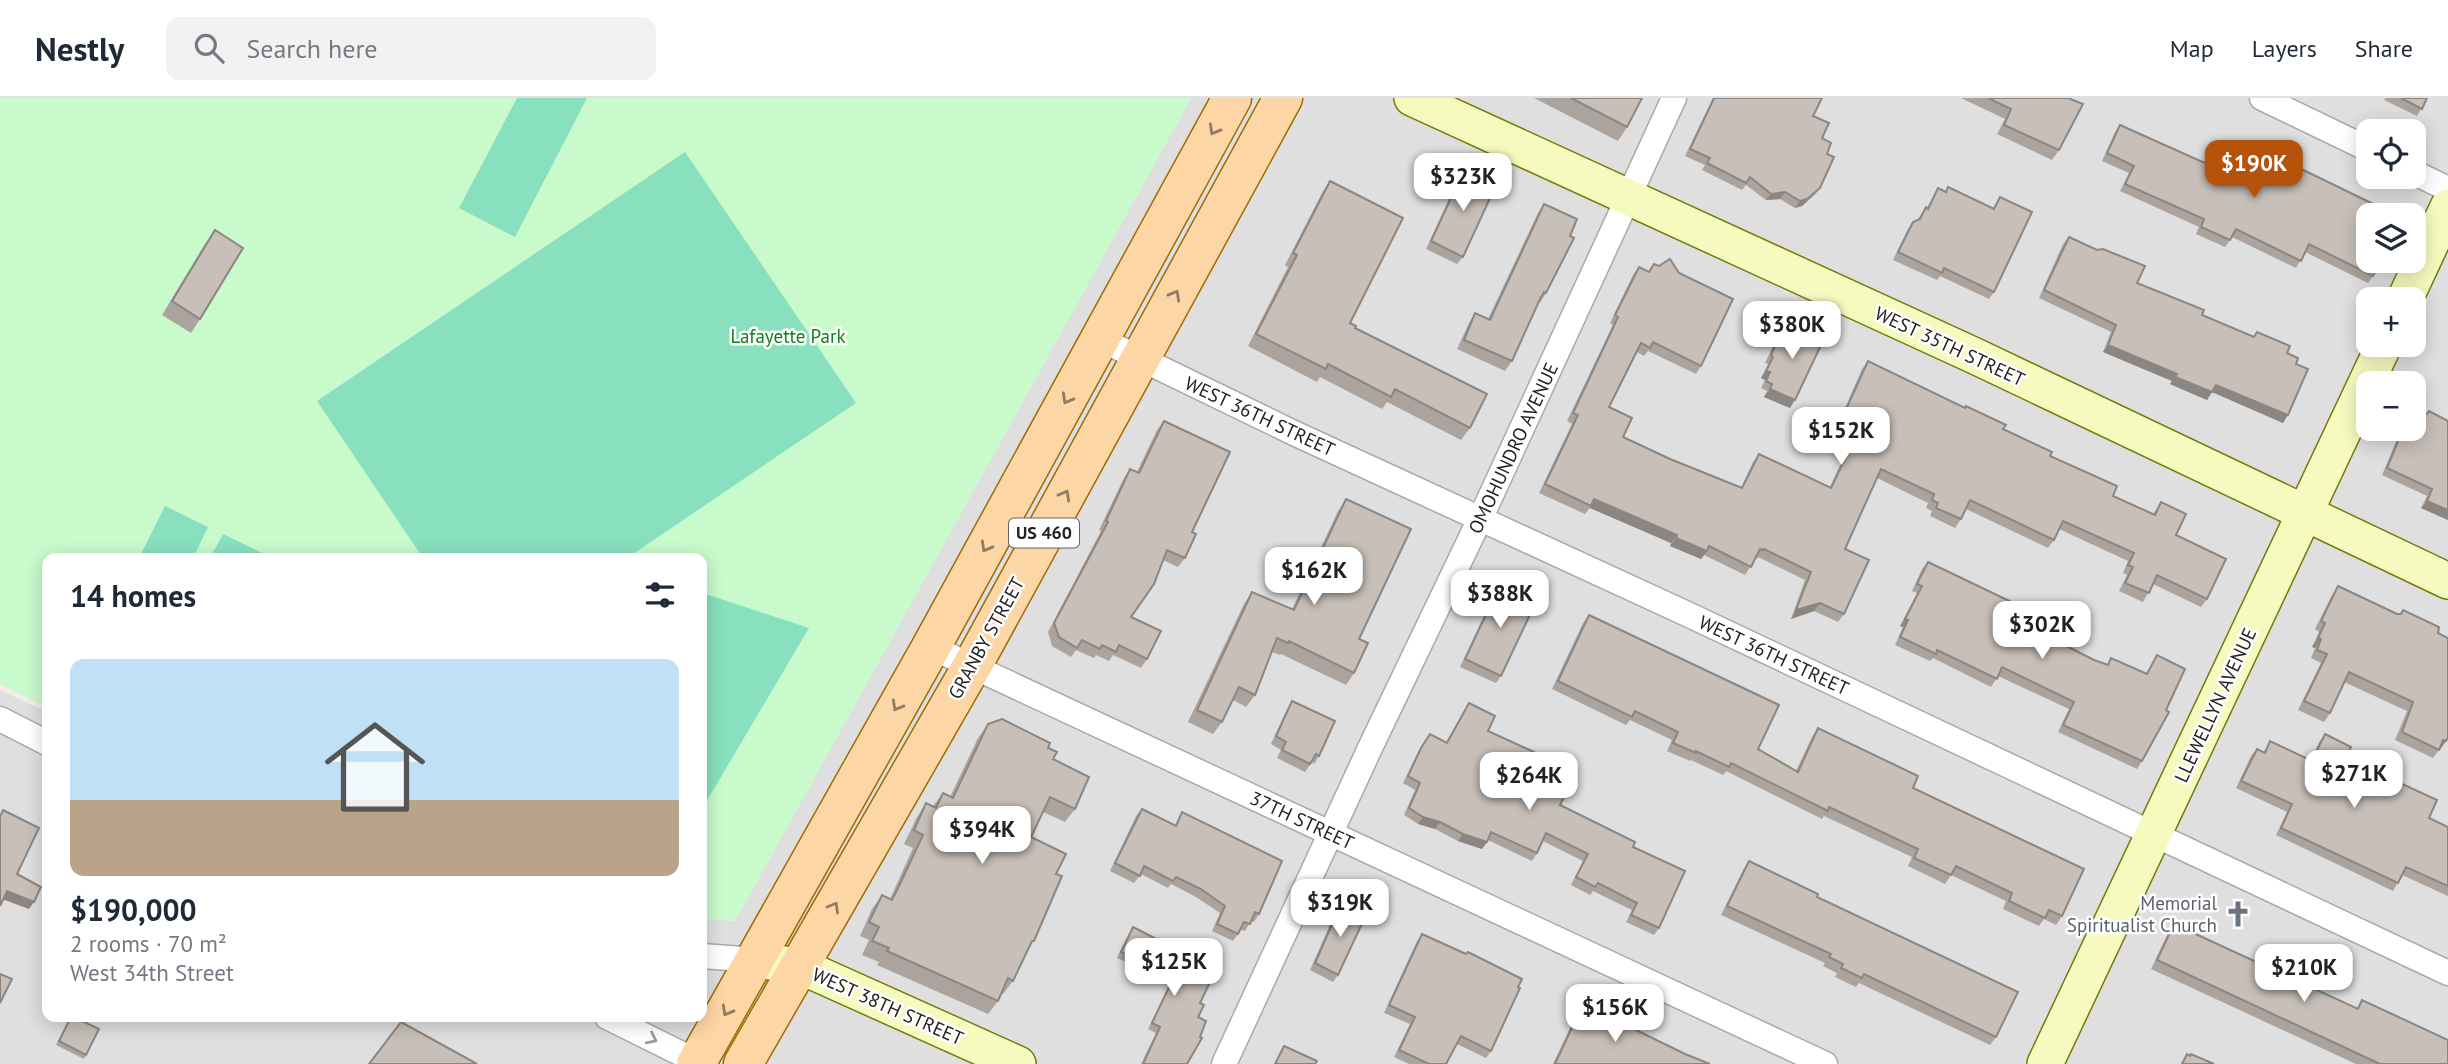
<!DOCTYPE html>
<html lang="en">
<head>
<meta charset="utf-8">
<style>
  :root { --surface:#fff; --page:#f2f2f3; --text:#1f2937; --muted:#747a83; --line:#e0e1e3; --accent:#b45309 }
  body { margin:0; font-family:"PT Sans",sans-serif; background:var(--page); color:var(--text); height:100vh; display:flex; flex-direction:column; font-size:26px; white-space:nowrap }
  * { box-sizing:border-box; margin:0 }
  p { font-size:23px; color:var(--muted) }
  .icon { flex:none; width:38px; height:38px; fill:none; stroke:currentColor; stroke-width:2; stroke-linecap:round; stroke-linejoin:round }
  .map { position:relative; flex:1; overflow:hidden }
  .sheet { position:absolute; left:42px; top:455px; width:665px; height:469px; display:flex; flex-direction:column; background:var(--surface); border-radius:14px; box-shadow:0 4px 18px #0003 }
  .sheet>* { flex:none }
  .controls { position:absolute; left:2356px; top:21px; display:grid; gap:14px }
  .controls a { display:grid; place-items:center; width:70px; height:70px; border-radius:14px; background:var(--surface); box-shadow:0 4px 18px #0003; font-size:35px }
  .price { position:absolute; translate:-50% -60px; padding:0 16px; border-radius:14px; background:#fff; color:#222; font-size:23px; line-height:46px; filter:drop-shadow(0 2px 4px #0008) }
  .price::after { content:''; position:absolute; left:50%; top:42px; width:21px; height:16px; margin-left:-10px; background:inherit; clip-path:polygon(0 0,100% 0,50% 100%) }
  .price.current { background:var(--accent); color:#fff }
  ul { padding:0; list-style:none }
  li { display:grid; align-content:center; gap:14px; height:371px; padding:0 28px }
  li+li { border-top:2px solid var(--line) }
  li span { display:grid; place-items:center; height:217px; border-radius:14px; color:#555 }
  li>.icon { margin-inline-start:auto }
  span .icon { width:126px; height:126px; fill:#fffc; stroke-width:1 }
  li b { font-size:30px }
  h2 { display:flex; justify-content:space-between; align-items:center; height:84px; padding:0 28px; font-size:30px }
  header { display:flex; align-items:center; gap:42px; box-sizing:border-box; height:98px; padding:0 35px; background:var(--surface); border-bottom:2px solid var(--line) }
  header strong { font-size:33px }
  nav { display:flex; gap:38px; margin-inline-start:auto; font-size:24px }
  .search { width:490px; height:63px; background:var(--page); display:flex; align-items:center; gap:18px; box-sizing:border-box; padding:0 24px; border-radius:14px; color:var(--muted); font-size:26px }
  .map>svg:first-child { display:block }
</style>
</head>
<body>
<header>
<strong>Nestly</strong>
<div class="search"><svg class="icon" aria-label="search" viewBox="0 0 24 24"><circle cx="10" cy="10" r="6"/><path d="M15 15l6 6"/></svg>Search here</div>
<nav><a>Map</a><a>Layers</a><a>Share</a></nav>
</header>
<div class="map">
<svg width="2448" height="966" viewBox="0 0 2448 966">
  <rect width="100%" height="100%" fill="#f2efe9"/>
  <path fill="#e0dfdf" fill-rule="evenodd" d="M1191 0H2448V966H0V592L47 614V919H702V820L735 823ZM2368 33H2413V79H2368ZM2368 117H2413V163H2368ZM2368 201H2413V247H2368ZM2368 285H2413V331H2368Z"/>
  <path fill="#c8facc" d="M0 0H1191L735 823 702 820V460H47V609L0 586Z"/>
  <g fill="#88e0be">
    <path d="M517 0H587L515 139 459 110Z"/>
    <path d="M685 54 856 305 627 460H423L317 303Z"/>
    <path d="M165 408 208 429 193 460H139Z"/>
    <path d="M223 436 266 457 264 460H210Z"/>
    <path d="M706 496 809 530 702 711V497Z"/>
  </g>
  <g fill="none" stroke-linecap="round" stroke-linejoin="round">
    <g stroke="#a9a9a9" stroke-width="27">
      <g id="street">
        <path d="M2262 0 2368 51"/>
        <path d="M2413 74 2448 91"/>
        <path d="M1100 241 1296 336 1685 515 2448 875"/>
        <path d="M931 549 1825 966"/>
        <path d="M0 621 47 645"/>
        <path d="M702 858 756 862"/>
        <path d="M607 919 698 964"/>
        <path d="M1224 966 1370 650 1488 404 1674 0"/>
      </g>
    </g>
    <g stroke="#707d05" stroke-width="38">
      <g id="secondary">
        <path d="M1412 0 1975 258 2448 483"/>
        <path d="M2405 201 2448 109"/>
        <path d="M756 862 800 868 1018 966"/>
        <path d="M2045 966 2384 247"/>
      </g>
    </g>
    <g stroke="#a06b00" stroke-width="41">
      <g id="primary">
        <path d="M696 966 931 549 1232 0"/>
        <path d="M743 966 972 568 1283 0"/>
      </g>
    </g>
    <use href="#street" stroke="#fff" stroke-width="24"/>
    <use href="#secondary" stroke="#f7fabf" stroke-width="35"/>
    <use href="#primary" stroke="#fcd6a4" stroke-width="38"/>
  </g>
  <g fill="#aba49e">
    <path d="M1534 0H1642L1627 29 1618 43Z"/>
    <path d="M1713 0H1822L1813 18 1827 56 1820 90 1815 96 1802 108 1795 110 1780 101 1766 102 1746 87 1742 92 1702 72 1705 67 1685 58Z"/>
    <path d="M1961 0H2068L2059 52 2052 62 1997 36 2005 21Z"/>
    <path d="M2385 0H2427L2417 18 2384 2Z"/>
    <path d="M2120 27 2235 78 2244 56 2250 49 2373 178 2368 185 2305 154 2296 170 2232 139 2225 149 2196 136 2199 129 2120 93 2129 75 2102 63 2115 34Z"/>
    <path d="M1464 72 1463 159 1457 166 1426 151 1459 79Z"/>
    <path d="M1330 83 1350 225 1470 330 1461 342 1387 304 1382 311 1320 279 1317 284 1248 248 1288 169 1285 167 1322 95Z"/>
    <path d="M1948 89 1993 110 2000 99 1994 194 1989 201 1940 178 1937 182 1893 162 1908 131 1913 124 1918 121 1926 109 1927 110 1938 90 1945 94Z"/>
    <path d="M1544 106 1570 138 1546 195 1540 205 1539 204 1512 263 1505 273 1457 251 1469 225 1475 215 1488 221 1538 115Z"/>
    <path d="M215 132 200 221 191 235 162 217 205 146Z"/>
    <path d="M2069 139 2137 185 2202 217 2253 239 2257 234 2287 255 2296 266 2283 325 2212 294 2207 302 2170 286 2172 283 2103 254 2111 234 2039 200 2063 146Z"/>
    <path d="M1654 166 1701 268 1696 276 1648 253 1644 258 1637 254 1609 309 1623 339 1670 361 1741 390 1753 364 1759 356 1830 389 1846 354 1832 347 1841 327 1838 326 1862 271 1868 263 2003 331 2050 358 2113 398 2153 416 2161 404 2207 501 2201 509 2153 486 2143 504 2119 493 2127 477 2123 475 2128 463 2059 431 2054 442 2048 450 1966 411 1961 421 1955 430 1930 418 1932 413 1926 410 1928 405 1877 380 1845 451 1844 516 1838 524 1814 513 1791 521 1805 482 1758 459 1757 461 1756 460 1745 477 1704 457 1701 461 1670 448 1671 445 1590 410 1585 416 1539 395 1572 326 1567 323 1613 227 1610 225 1633 177 1639 169 1649 173Z"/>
    <path d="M1785 226 1790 310 1764 299 1767 293 1761 290 1765 282 1761 280 1768 266 1765 265 1780 233Z"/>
    <path d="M2419 312 2427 316 2429 313 2448 422 2421 410 2427 398 2382 377 2400 334 2402 331H2413V322Z"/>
    <path d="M1164 323 1192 434 1185 460 1178 469 1163 462 1131 519 1147 561 1141 570 1113 557 1109 563 1096 557 1094 560 1076 552 1071 559 1052 548 1048 534 1101 433 1099 432 1124 380 1130 371 1137 374 1157 332Z"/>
    <path d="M1346 401 1359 541 1354 575 1346 587 1281 556 1280 557 1272 554 1255 597 1246 609 1233 602 1222 624 1213 636 1188 624 1244 506 1252 494 1292 511 1338 413Z"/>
    <path d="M1928 464 2020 513 2033 531 2094 562 2107 567 2111 560 2146 576 2157 557 2142 663 2137 671 2058 634 2069 611 1998 578 1991 589 1933 560 1930 563 1895 547 1903 529 1900 528 1917 495 1912 493 1922 471Z"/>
    <path d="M1500 487 1501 578 1496 585 1460 569 1495 494Z"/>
    <path d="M2338 488 2438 535 2446 643 2433 660 2395 642 2407 613 2344 584 2330 615 2324 624 2298 612 2321 565 2311 560 2315 550 2312 549 2319 534 2315 531 2332 497Z"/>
    <path d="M1589 517 1758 651 1796 673 1812 639 1818 630 1913 690 2062 818 2056 827 2044 821 2039 828 2003 811 2006 803 1951 777 1945 786 1908 768 1912 759 1824 718 1822 721 1726 673 1723 677 1691 662 1690 663 1667 653 1672 642 1630 622 1626 627 1552 591 1583 525Z"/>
    <path d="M1292 603 1319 658 1314 666 1312 664 1305 674 1277 660 1281 652 1271 646 1287 611Z"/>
    <path d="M1469 605 1488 633 1525 673 1560 707 1633 749 1659 830 1654 837 1626 824 1632 812 1593 793 1590 797 1571 787 1583 763 1543 743 1537 755 1532 763 1488 742 1482 751 1458 743 1435 731 1418 726 1404 717 1415 692 1403 685 1416 658 1430 636 1446 644Z"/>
    <path d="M988 626 1048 650 1075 711 1065 724 1043 714 1031 739 1056 776 1026 855 1013 883 1003 896 1001 895 998 903 988 916 877 867 879 864 862 857 869 842 860 838 872 811 882 797 890 801 913 750 904 746 917 719 926 705 933 708 943 695 950 699 978 640Z"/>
    <path d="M2325 636 2346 660 2429 720 2448 729V798L2402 777 2393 793 2276 737 2287 714 2236 690 2251 658 2257 651 2264 654 2270 643 2311 662 2319 644Z"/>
    <path d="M1142 711 1175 727 1182 714 1259 816 1254 824 1251 823 1245 833 1241 832 1233 843 1212 833 1220 815 1196 799 1171 786 1168 790 1141 776 1134 785 1110 773 1136 718Z"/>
    <path d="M1749 763 1817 799 1996 939 1990 947 1859 885 1856 889 1835 879 1837 875 1823 868 1825 865 1721 817 1743 772Z"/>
    <path d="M1341 806 1338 877 1333 884 1310 872 1336 813Z"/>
    <path d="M2174 826 2357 910 2362 902 2448 966H2356L2151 871 2168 835Z"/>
    <path d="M1133 829 1200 905 1198 919 1187 966H1141L1156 935 1148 931 1170 885 1117 860 1129 836Z"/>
    <path d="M1422 836 1491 953 1486 960 1457 946 1446 966H1409L1394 959 1410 926 1384 915 1417 843Z"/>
    <path d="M1583 906 1685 956 1710 966H1553L1577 915Z"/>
    <path d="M70 919 86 957 84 961 56 947Z"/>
  </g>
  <g fill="#8b8681">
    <path d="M1820 90 1815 96 1802 108 1795 110 1800 103Z"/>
    <path d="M1785 94 1780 101 1766 102 1771 96Z"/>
    <path d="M2108 247 2177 276 2172 283 2103 254Z"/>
    <path d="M1766 273 1770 274 1765 282 1761 280Z"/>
    <path d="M2175 279 2216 287 2288 317 2283 325 2212 294 2207 302 2170 286Z"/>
    <path d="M1770 291 1795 302 1790 310 1764 299Z"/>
    <path d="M1843 318 1847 319 1841 327 1838 326Z"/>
    <path d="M1594 401 1677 437 1671 445 1590 410Z"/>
    <path d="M2427 403 2448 412V422L2421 410Z"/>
    <path d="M1676 440 1707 453 1701 461 1670 448Z"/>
    <path d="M1820 505 1814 513 1791 521 1796 512Z"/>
    <path d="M1905 521 1908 522 1903 529 1900 528Z"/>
    <path d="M2318 540 2321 541 2315 550 2312 549Z"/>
    <path d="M2443 642 2446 643 2440 652 2437 650Z"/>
    <path d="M1423 719 1440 724 1435 731 1418 726Z"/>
    <path d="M1463 736 1487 744 1482 751 1458 743Z"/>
    <path d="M7 793 34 804 29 811 2 801Z"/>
  </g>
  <g fill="#c7bfb8" stroke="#8b8681" stroke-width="2">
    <path d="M1571 0H1642L1627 29Z"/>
    <path d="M1714 0H1822L1813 18 1829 25 1822 40 1831 45 1827 56 1834 59 1820 90 1807 101 1800 103 1785 94 1771 96 1750 79 1746 85 1707 65 1710 60 1690 51Z"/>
    <path d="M1988 0H2068L2083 6 2059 52 2004 27 2011 11Z"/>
    <path d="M2401 0H2427L2422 11Z"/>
    <path d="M2120 27 2236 79 2250 49 2293 67 2396 117H2368V163H2381L2373 178 2309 146 2301 163 2236 131 2230 142 2201 129 2204 121 2125 86 2134 68 2107 55Z"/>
    <path d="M1464 72 1496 87 1463 159 1431 143Z"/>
    <path d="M1330 83 1403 120 1350 225 1356 228 1355 230 1487 296 1470 330 1395 291 1391 299 1328 266 1326 271 1256 236 1297 157 1293 155Z"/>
    <path d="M1948 89 1994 111 2000 99 2032 114 1994 194 1944 170 1942 175 1898 154 1913 124 1920 121 1926 109 1928 111 1938 90 1946 94Z"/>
    <path d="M1544 106 1577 121 1570 138 1574 140 1546 195 1544 194 1540 201 1512 263 1464 242 1475 215 1490 222Z"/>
    <path d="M215 132 243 150 200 221 172 203Z"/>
    <path d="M2069 139 2097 152 2103 151 2145 168 2137 185 2204 212 2202 217 2254 239 2257 234 2290 248 2287 255 2298 260 2296 266 2308 271 2288 317 2216 287 2212 294 2175 279 2177 276 2108 247 2116 227 2044 192Z"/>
    <path d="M1670 161 1679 175 1733 201 1701 268 1653 244 1650 250 1641 245 1609 309 1632 320 1623 339 1670 361 1742 390 1759 356 1831 390 1852 346 1838 339 1847 319 1843 318 1868 263 1965 310 1966 308 2006 327 2003 331 2052 354 2050 358 2117 388 2113 398 2155 417 2161 404 2186 416 2176 437 2226 461 2207 501 2157 477 2149 495 2125 485 2133 469 2128 467 2134 455 2063 423 2054 442 1970 402 1961 421 1936 410 1938 405 1932 402 1934 396 1881 371 1845 451 1869 462 1844 516 1820 505 1796 512 1811 474 1764 451 1763 452 1760 451 1751 469 1709 448 1707 453 1676 440 1677 437 1594 401 1591 408 1545 386 1578 317 1573 315 1618 219 1615 217 1639 169 1649 174 1654 166 1659 168Z"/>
    <path d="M1785 226 1823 243 1795 302 1770 291 1772 286 1766 283 1770 274 1766 273 1773 259 1771 257Z"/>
    <path d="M2419 312 2427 316 2429 313 2448 323V412L2427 403 2432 391 2387 370 2403 331H2413V325Z"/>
    <path d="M1164 323 1230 354 1192 434 1196 436 1185 460 1167 452 1154 486 1131 519 1161 533 1147 561 1119 547 1116 554 1102 547 1100 551 1082 542 1077 550 1059 539 1054 525 1108 424 1106 423 1130 371 1139 375Z"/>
    <path d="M1346 401 1411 431 1359 541 1368 545 1354 575 1289 543 1288 545 1277 540 1255 597 1239 589 1222 624 1197 612 1252 494 1294 512Z"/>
    <path d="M1928 464 2022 509 2020 513 2038 521 2033 531 2094 562 2108 567 2111 560 2147 576 2157 557 2185 571 2166 612 2169 614 2142 663 2063 627 2074 604 2002 569 1997 581 1937 552 1936 556 1900 539 1908 522 1905 521 1922 488 1917 486Z"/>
    <path d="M1500 487 1536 504 1501 578 1465 561Z"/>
    <path d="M2338 488 2397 516H2401L2403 512 2439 529 2438 535 2448 540V639L2446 643 2443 642 2439 652 2402 634 2413 604 2349 574 2330 615 2304 603 2327 556 2317 552 2321 541 2318 540 2325 525 2321 523Z"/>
    <path d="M1589 517 1779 607 1758 651 1798 674 1818 630 1918 678 1913 690 2084 771 2062 818 2049 812 2045 820 2009 803 2012 795 1956 768 1951 777 1914 760 1918 751 1829 709 1828 713 1731 665 1729 669 1696 653V655L1673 645 1678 634 1635 613 1632 619 1558 583Z"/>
    <path d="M1292 603 1335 623 1319 658 1316 656 1310 666 1282 652 1286 644 1276 638Z"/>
    <path d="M1469 605 1495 618 1488 633 1534 654 1525 673 1567 693 1560 707 1635 744 1633 749 1685 773 1659 830 1631 817 1637 805 1598 785 1595 789 1576 779 1588 756 1546 735 1537 755 1491 734 1487 744 1463 736 1440 724 1423 719 1409 710 1420 685 1408 678 1421 650 1430 636 1447 645Z"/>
    <path d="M1002 621 1050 645 1048 650 1057 654 1053 661 1089 679 1075 711 1050 699 1031 739 1066 756 1056 776 1062 778 1034 843H1032L1013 883 1008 880 998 903 887 853 889 850 872 843 879 829 869 824 882 797 892 802 899 788 923 737 914 732 926 705 936 710 943 695 953 700 988 626Z"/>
    <path d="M2325 636 2351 649 2346 660 2437 702 2429 720 2448 729V788L2406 769 2398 785 2281 730 2292 706 2241 683 2257 651 2265 655 2270 643 2312 663Z"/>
    <path d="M1142 711 1176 728 1182 714 1282 763 1259 816 1255 814 1250 826 1244 824 1238 836 1217 826 1225 808 1201 791 1176 779 1173 783 1144 768 1140 778 1115 765Z"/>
    <path d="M3 712 39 730 17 776 41 789 34 804 7 793 0 808V719Z"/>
    <path d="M1749 763 1818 796 1817 799 2018 894 1996 939 1864 876 1862 880 1841 870 1843 866 1829 859 1831 856 1727 808Z"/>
    <path d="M1341 806 1366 817 1338 877 1315 865Z"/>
    <path d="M2174 826 2358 911 2362 902 2448 942V966H2380L2157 862Z"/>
    <path d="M1133 829 1216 872 1200 905 1204 907 1198 919 1206 923 1200 939 1202 940 1187 966H1143L1160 929 1152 925 1174 879 1121 854Z"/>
    <path d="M1422 836 1466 856 1468 854 1522 881 1518 889 1520 890 1491 953 1461 938 1446 966H1429L1399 952 1415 919 1389 907Z"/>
    <path d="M0 876 12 881 0 905Z"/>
    <path d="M1583 906 1685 956 1710 966H1555Z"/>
    <path d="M71 919H74L99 931 86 957 59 943Z"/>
    <path d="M401 924 477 966H369Z"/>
    <path d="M1284 948 1317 963 1315 966H1275Z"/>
    <path d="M2187 956 2190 958 2191 956 2214 966H2182Z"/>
  </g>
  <defs><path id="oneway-chevron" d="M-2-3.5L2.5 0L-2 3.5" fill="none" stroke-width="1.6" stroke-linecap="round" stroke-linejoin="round" transform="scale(1.75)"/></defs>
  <g stroke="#8f7c63">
    <use href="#oneway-chevron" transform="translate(1214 32) rotate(119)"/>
    <use href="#oneway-chevron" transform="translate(1175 197) rotate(-61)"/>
    <use href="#oneway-chevron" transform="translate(1067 301) rotate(119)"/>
    <use href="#oneway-chevron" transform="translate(1065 397) rotate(-61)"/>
    <use href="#oneway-chevron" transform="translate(986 449) rotate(119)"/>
    <use href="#oneway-chevron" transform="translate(897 608) rotate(119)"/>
    <use href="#oneway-chevron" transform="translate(834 809) rotate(-60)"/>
    <use href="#oneway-chevron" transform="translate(727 913) rotate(119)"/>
  </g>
  <use stroke="#9c9c9c" href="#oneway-chevron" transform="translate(652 941) rotate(26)"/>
  <defs>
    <g id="church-bare" transform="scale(2.1)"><path d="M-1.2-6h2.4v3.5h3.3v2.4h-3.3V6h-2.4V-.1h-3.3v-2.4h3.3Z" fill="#6b7280" stroke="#fff" stroke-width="2.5" paint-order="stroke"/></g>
  </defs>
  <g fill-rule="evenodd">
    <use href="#church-bare" x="2238" y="816"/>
  </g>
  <g text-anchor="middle" stroke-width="5" stroke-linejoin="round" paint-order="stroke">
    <rect fill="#fff" stroke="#646464" stroke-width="2" x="1009" y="420.5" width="70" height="29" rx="5"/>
    <g font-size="18" font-weight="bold" fill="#222">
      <text x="1044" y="441">US 460</text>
    </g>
    <g font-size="19" fill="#0c8416" stroke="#fff">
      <text x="788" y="245">Lafayette Park</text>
    </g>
    <g font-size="19" fill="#222" stroke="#fff">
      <text transform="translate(1950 248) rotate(25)" y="7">WEST 35TH STREET</text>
      <text transform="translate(1260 318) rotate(25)" y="7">WEST 36TH STREET</text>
      <text transform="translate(1513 350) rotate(-65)" y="7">OMOHUNDRO AVENUE</text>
      <text transform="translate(986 540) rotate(-61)" y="7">GRANBY STREET</text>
      <text transform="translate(1774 557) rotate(25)" y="7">WEST 36TH STREET</text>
      <text transform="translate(2215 607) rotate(-65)" y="7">LLEWELLYN AVENUE</text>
      <text transform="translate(1302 722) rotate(25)" y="7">37TH STREET</text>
      <text transform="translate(888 908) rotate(24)" y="7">WEST 38TH STREET</text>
    </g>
    <g font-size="19" fill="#5b616d" stroke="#fff" text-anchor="end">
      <text x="2217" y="812">Memorial<tspan x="2217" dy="22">Spiritualist Church</tspan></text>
    </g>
  </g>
</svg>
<div class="controls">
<a><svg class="icon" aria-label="locate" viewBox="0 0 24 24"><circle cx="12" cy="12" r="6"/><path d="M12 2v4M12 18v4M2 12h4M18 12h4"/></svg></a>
<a><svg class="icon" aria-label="layers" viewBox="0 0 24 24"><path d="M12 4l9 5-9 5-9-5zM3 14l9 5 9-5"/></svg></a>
<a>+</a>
<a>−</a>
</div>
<b class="price current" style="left:2254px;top:102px">$190K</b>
<b class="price" style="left:1463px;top:115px">$323K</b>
<b class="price" style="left:1792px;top:263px">$380K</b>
<b class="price" style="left:1841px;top:369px">$152K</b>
<b class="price" style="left:1314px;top:509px">$162K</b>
<b class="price" style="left:1500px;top:532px">$388K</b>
<b class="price" style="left:2042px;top:563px">$302K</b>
<b class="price" style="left:2354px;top:712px">$271K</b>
<b class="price" style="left:1529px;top:714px">$264K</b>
<b class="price" style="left:982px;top:768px">$394K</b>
<b class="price" style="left:1340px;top:841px">$319K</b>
<b class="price" style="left:1174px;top:900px">$125K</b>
<b class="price" style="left:2304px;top:906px">$210K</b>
<b class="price" style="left:1615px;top:946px">$156K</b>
<section class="sheet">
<h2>14 homes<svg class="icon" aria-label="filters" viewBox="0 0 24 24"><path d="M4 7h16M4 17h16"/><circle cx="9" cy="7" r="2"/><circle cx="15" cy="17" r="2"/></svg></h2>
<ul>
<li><span style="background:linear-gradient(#bfe0f5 65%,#b9a48a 0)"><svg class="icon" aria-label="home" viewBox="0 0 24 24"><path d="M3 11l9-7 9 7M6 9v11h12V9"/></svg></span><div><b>$190,000</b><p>2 rooms · 70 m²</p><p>West 34th Street</p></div></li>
</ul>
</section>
</div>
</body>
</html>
